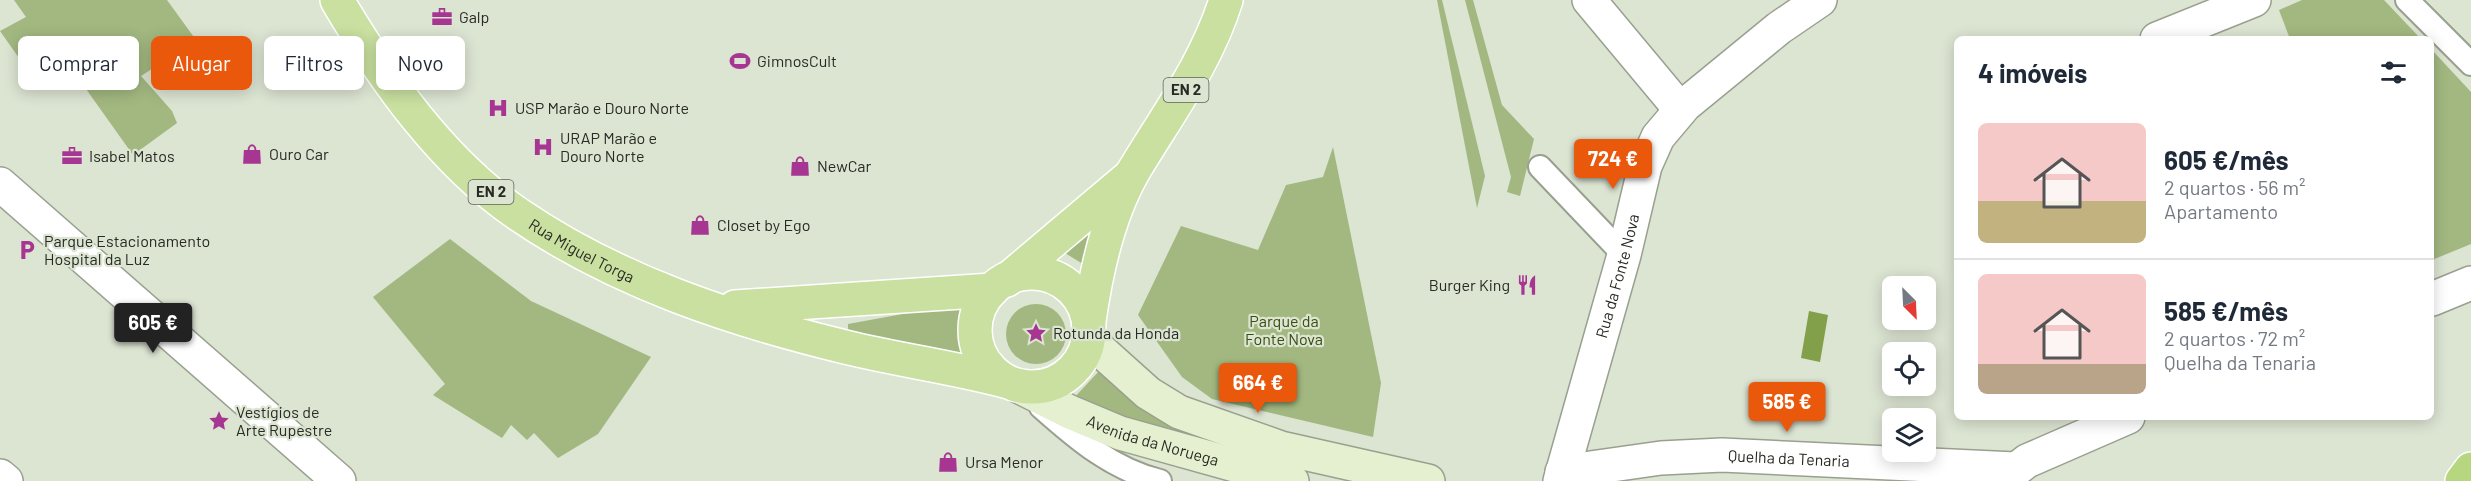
<!DOCTYPE html>
<html lang="pt">
<head>
<meta charset="utf-8">
<style>
  :root { --surface:#fff; --page:#f6f6f7; --text:#1f2937; --muted:#747a83; --line:#e0e1e3; --accent:#ea580c }
  body { margin:0; font-family:Barlow,sans-serif; background:var(--page); color:var(--text); height:100vh; display:flex; flex-direction:column; font-size:22px; white-space:nowrap }
  * { box-sizing:border-box; margin:0 }
  p { font-size:20px; color:var(--muted) }
  .icon { flex:none; width:33px; height:33px; fill:none; stroke:currentColor; stroke-width:2; stroke-linecap:round; stroke-linejoin:round }
  .map { position:relative; flex:1; overflow:hidden }
  .panel { position:absolute; left:1954px; top:36px; width:480px; height:384px; display:flex; flex-direction:column; background:var(--surface); border-radius:9px; box-shadow:0 3px 15px #0003 }
  .panel>* { flex:none }
  .top-card { position:absolute; left:18px; top:36px; width:570px; height:54px; display:flex; gap:12px }
  .needle { width:39px; rotate:156deg }
  .controls { position:absolute; left:1882px; top:276px; display:grid; gap:12px }
  .controls a { display:grid; place-items:center; width:54px; height:54px; border-radius:9px; background:var(--surface); box-shadow:0 3px 15px #0003; font-size:30px }
  .price { position:absolute; translate:-50% -51px; padding:0 14px; border-radius:6px; background:var(--accent); color:#fff; font-size:20px; line-height:39px; filter:drop-shadow(0 2px 3px #0008) }
  .price::after { content:''; position:absolute; left:50%; top:36px; width:18px; height:14px; margin-left:-9px; background:inherit; clip-path:polygon(0 0,100% 0,50% 100%) }
  .price.selected { background:#222; color:#fff }
  ul { padding:0; list-style:none }
  li { display:flex; align-items:center; gap:18px; height:150px; padding:0 24px }
  li+li { border-top:2px solid var(--line) }
  li span { display:grid; place-items:center; flex:none; width:168px; height:120px; border-radius:9px; color:#555 }
  li>.icon { margin-inline-start:auto }
  span .icon { width:72px; height:72px; fill:#fffc; stroke-width:1 }
  li b { font-size:26px }
  h2 { display:flex; justify-content:space-between; align-items:center; height:72px; padding:0 24px; font-size:26px }
  .tag { padding:0 21px; border-radius:9px; background:var(--surface); box-shadow:0 3px 15px #0003; font-size:21px; line-height:54px }
  .tag.selected { background:var(--accent); color:#fff }
  .map>svg:first-child { display:block }
</style>
</head>
<body>
<div class="map">
<svg width="2471" height="481" viewBox="0 0 2471 481">
  <rect width="100%" height="100%" fill="#dce4d2"/>
  <g fill="#a2b880">
    <path d="M14 0H167L196 40 141 76 172 111 177 123 133 155 69 65 47 82 26 54 19 58 0 31 26 17Z"/>
    <path d="M1437 0H1442L1485 176 1477 208Z"/>
    <path d="M1465 0H1473L1502 105 1534 139 1520 196 1507 192 1511 177Z"/>
    <path d="M2302 0H2384L2421 39H2290L2279 10Z"/>
    <path d="M2432 50 2471 92V244L2432 260Z"/>
    <path d="M1333 147 1381 383 1373 437 1212 399 1182 377 1138 315 1181 226 1258 250 1286 185 1323 177Z"/>
    <path d="M1104 208 1086 266 1057 248Z"/>
    <path d="M450 239 531 301 651 357 598 434 558 458 534 433 527 440 511 425 502 438 433 395 445 384 373 297Z"/>
    <path d="M963 303 958 322 965 367 848 342V324Z"/>
    <circle cx="1036" cy="334" r="30"/>
    <path d="M1100 370 1185 431 1182 440 1073 399Z"/>
  </g>
  <path fill="#81a049" d="M1809 311 1828 315 1820 362 1801 358Z"/>
  <g fill="none" stroke-linecap="round" stroke-linejoin="round">
    <g stroke="#99a08f" stroke-width="26">
      <g id="service">
        <path d="M2407 0 2471 64"/>
        <path d="M1540 167 1624 255"/>
        <path d="M1041 407C1077 439 1112 469 1160 481"/>
      </g>
    </g>
    <g stroke="#99a08f" stroke-width="36">
      <path id="pedestrian" d="M0 476 6 481"/>
    </g>
    <g stroke="#99a08f" stroke-width="36">
      <g id="minor">
        <path d="M1589 0 1680 109"/>
        <path d="M2157 39 2254 0"/>
        <path d="M0 184 339 481"/>
        <path id="s1" d="M1562 472 1661 458 1722 455 2015 469"/>
        <path id="s2" d="M1560 481 1624 255 1645 166 1658 137 1685 105 1779 28 1820 0"/>
      </g>
    </g>
    <g stroke="#99a08f" stroke-width="36">
      <g id="tertiary">
        <path d="M2432 299 2471 283"/>
        <path d="M2001 481 2027 461 2128 417"/>
      </g>
    </g>
    <g stroke="#99a08f" stroke-width="36">
      <g id="secondary">
        <path d="M1089 340 1148 393 1179 412 1281 448 1428 481"/>
        <path id="s3" d="M1018 386 1070 412 1120 433 1292 481"/>
      </g>
    </g>
    <g stroke="#fff" stroke-width="36">
      <g id="primary">
        <path id="s4" d="M337 0C383 78 442 162 518 214 616 281 730 319 845 347 898 360 952 367 1005 381"/>
        <circle cx="1032" cy="330" r="57"/>
        <path d="M1007 280 1129 177"/>
        <path d="M735 307 992 290"/>
        <path d="M1089 321C1096 271 1108 216 1133 172 1167 115 1206 64 1226 0"/>
      </g>
    </g>
    <g stroke="#fff" stroke-width="36">
      <path id="trunk" d="M2462 481 2471 469"/>
    </g>
    <use href="#service" stroke="#fff" stroke-width="22"/>
    <use href="#pedestrian" stroke="#fff" stroke-width="33"/>
    <use href="#minor" stroke="#fff" stroke-width="33"/>
    <use href="#tertiary" stroke="#fff" stroke-width="33"/>
    <use href="#secondary" stroke="#e4f0cf" stroke-width="33"/>
    <use href="#primary" stroke="#c9e0a0" stroke-width="33"/>
    <use href="#trunk" stroke="#b7d680" stroke-width="33"/>
  </g>
  <defs>
    <g id="office-bare" transform="scale(1.62)"><path d="M-6-3h4V-5.5h4V-3h4V5H-6ZM-1-4.5V-3h2v-1.5ZM-6 0V1H6V0Z" fill="#a73692" stroke="#dce4d2" stroke-width="2.5" paint-order="stroke"/></g>
    <g id="stadium-bare" transform="scale(1.62)"><path d="M0-5a6.5 5 0 1 0 0 10a6.5 5 0 1 0 0-10ZM-3.5-1.8h7v3.6h-7Z" fill="#a73692" stroke="#dce4d2" stroke-width="2.5" paint-order="stroke"/></g>
    <g id="hospital-bare" transform="scale(1.62)"><path d="M-5-5h3v3.5h4V-5h3V5h-3V1.5h-4V5h-3Z" fill="#a73692" stroke="#dce4d2" stroke-width="2.5" paint-order="stroke"/></g>
    <g id="shop-bare" transform="scale(1.62)"><path d="M-5-2.5h2.3a2.7 3.5 0 0 1 5.4 0H5L5.5 6h-11ZM-1.5-2.5h3a1.5 2.3 0 0 0-3 0Z" fill="#a73692" stroke="#dce4d2" stroke-width="2.5" paint-order="stroke"/></g>
    <g id="parking-bare" transform="scale(1.62)"><path d="M-3.5-5.5H1a3.5 3.5 0 0 1 0 7H-1V5.5H-3.5ZM-1-3.4V-.6H.8a1.4 1.4 0 0 0 0-2.8Z" fill="#a73692" stroke="#dce4d2" stroke-width="2.5" paint-order="stroke"/></g>
    <g id="restaurant-bare" transform="scale(1.62)"><path d="M-5-6h1v4h1v-4h1v4h1v-4h1v5L-1.5 .5V6h-2V.5L-5-1ZM5-6V6H3V1.5H1.5Q1.5-4 5-6Z" fill="#a73692" stroke="#dce4d2" stroke-width="2.5" paint-order="stroke"/></g>
    <g id="sight-bare" transform="scale(1.62)"><path d="M0-6L1.8-2.2L6-1.7L2.9 1.2L3.7 5.4L0 3.3L-3.7 5.4L-2.9 1.2L-6-1.7L-1.8-2.2Z" fill="#a73692" stroke="#dce4d2" stroke-width="2.5" paint-order="stroke"/></g>
  </defs>
  <g fill-rule="evenodd">
    <use href="#office-bare" x="442" y="17"/>
    <use href="#stadium-bare" x="740" y="61"/>
    <use href="#hospital-bare" x="498" y="108"/>
    <use href="#hospital-bare" x="543" y="147"/>
    <use href="#shop-bare" x="252" y="154"/>
    <use href="#office-bare" x="72" y="156"/>
    <use href="#shop-bare" x="800" y="166"/>
    <use href="#shop-bare" x="700" y="225"/>
    <use href="#parking-bare" x="27" y="250"/>
    <use href="#restaurant-bare" x="1527" y="285"/>
    <use href="#sight-bare" x="1036" y="333"/>
    <use href="#sight-bare" x="219" y="421"/>
    <use href="#shop-bare" x="948" y="462"/>
  </g>
  <g text-anchor="middle" stroke-width="4.5" stroke-linejoin="round" paint-order="stroke">
    <g fill="#dce4d2" stroke="#5e6258" stroke-width="1.5">
      <rect x="1163.5" y="78" width="45" height="24" rx="4.5"/>
      <rect x="468.5" y="180" width="45" height="24" rx="4.5"/>
    </g>
    <g font-size="15" font-weight="bold" fill="#282b24">
      <text x="1186" y="95">EN 2</text>
      <text x="491" y="197">EN 2</text>
    </g>
    <g font-size="16" fill="#282b24" stroke="#dce4d2" text-anchor="start">
      <text x="459" y="23">Galp</text>
      <text x="757" y="67">GimnosCult</text>
      <text x="515" y="114">USP Marão e Douro Norte</text>
      <text x="560" y="144">URAP Marão e<tspan x="560" dy="18">Douro Norte</tspan></text>
      <text x="269" y="160">Ouro Car</text>
      <text x="89" y="162">Isabel Matos</text>
      <text x="817" y="172">NewCar</text>
      <text x="717" y="231">Closet by Ego</text>
      <text x="44" y="247">Parque Estacionamento<tspan x="44" dy="18">Hospital da Luz</tspan></text>
      <text x="1510" y="291" text-anchor="end">Burger King</text>
      <text x="1053" y="339">Rotunda da Honda</text>
      <text x="236" y="418">Vestígios de<tspan x="236" dy="18">Arte Rupestre</tspan></text>
      <text x="965" y="468">Ursa Menor</text>
    </g>
    <g font-size="16" fill="#282b24" stroke="#dce4d2">
      <text dy="6" stroke="none"><textPath href="#s4" startOffset="356">Rua Miguel Torga</textPath></text>
      <text dy="6" stroke="none"><textPath href="#s2" startOffset="213">Rua da Fonte Nova</textPath></text>
      <text dy="6" stroke="none"><textPath href="#s3" startOffset="146">Avenida da Noruega</textPath></text>
      <text dy="6" stroke="none"><textPath href="#s1" startOffset="228">Quelha da Tenaria</textPath></text>
    </g>
    <g font-size="16" fill="#394d0d" stroke="#dce4d2">
      <text x="1284" y="327">Parque da<tspan x="1284" dy="18">Fonte Nova</tspan></text>
    </g>
  </g>
</svg>
<div class="controls">
<a><svg class="needle" viewBox="-14 -14 28 28"><path d="M0-13l5 13h-10z" fill="#e53935"/><path d="M0 13l5-13h-10z" fill="#747a83"/></svg></a>
<a><svg class="icon" aria-label="locate" viewBox="0 0 24 24"><circle cx="12" cy="12" r="6"/><path d="M12 2v4M12 18v4M2 12h4M18 12h4"/></svg></a>
<a><svg class="icon" aria-label="layers" viewBox="0 0 24 24"><path d="M12 4l9 5-9 5-9-5zM3 14l9 5 9-5"/></svg></a>
</div>
<b class="price" style="left:1613px;top:190px">724 €</b>
<b class="price selected" style="left:153px;top:354px">605 €</b>
<b class="price" style="left:1258px;top:414px">664 €</b>
<b class="price" style="left:1787px;top:433px">585 €</b>
<div class="top-card">
<a class="tag">Comprar</a>
<a class="tag selected">Alugar</a>
<a class="tag">Filtros</a>
<a class="tag">Novo</a>
</div>
<section class="panel">
<h2>4 imóveis<svg class="icon" aria-label="filters" viewBox="0 0 24 24"><path d="M4 7h16M4 17h16"/><circle cx="9" cy="7" r="2"/><circle cx="15" cy="17" r="2"/></svg></h2>
<ul>
<li><span style="background:linear-gradient(#f6c9c9 65%,#c2b280 0)"><svg class="icon" aria-label="home" viewBox="0 0 24 24"><path d="M3 11l9-7 9 7M6 9v11h12V9"/></svg></span><div><b>605 €/mês</b><p>2 quartos · 56 m²</p><p>Apartamento</p></div></li>
<li><span style="background:linear-gradient(#f6c9c9 75%,#b9a48a 0)"><svg class="icon" aria-label="home" viewBox="0 0 24 24"><path d="M3 11l9-7 9 7M6 9v11h12V9"/></svg></span><div><b>585 €/mês</b><p>2 quartos · 72 m²</p><p>Quelha da Tenaria</p></div></li>
</ul>
</section>
</div>
</body>
</html>
